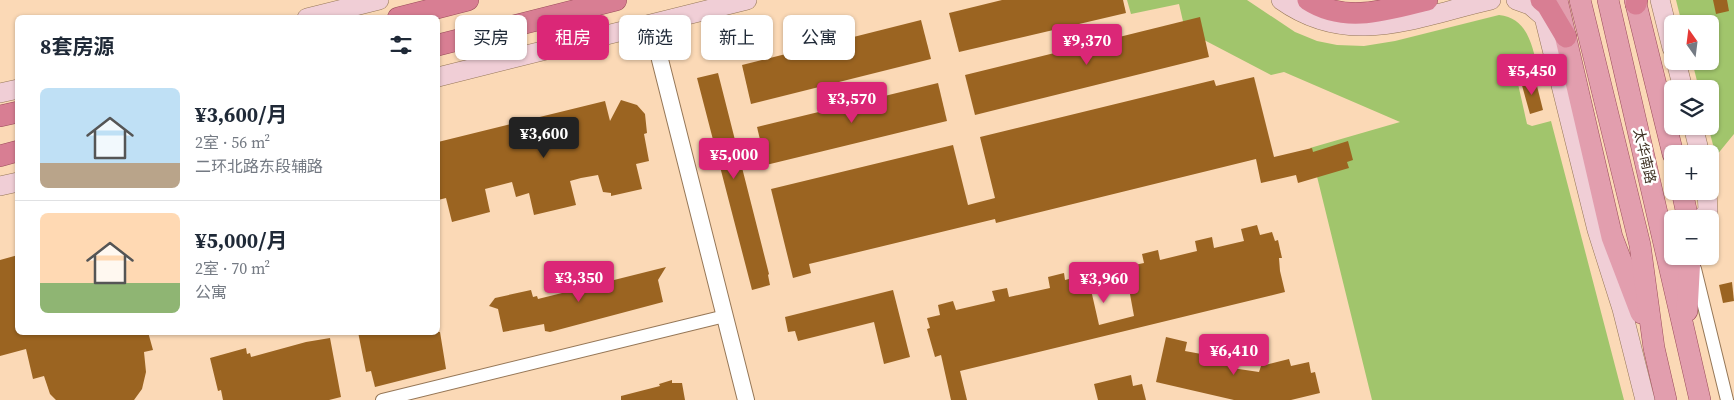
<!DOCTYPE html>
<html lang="zh">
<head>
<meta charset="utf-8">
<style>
  :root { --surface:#fff; --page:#f2f2f3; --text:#1f2937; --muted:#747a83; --line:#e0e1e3; --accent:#db2777 }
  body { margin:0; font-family:"Source Serif 4","Noto Sans SC",serif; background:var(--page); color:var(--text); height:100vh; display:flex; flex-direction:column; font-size:19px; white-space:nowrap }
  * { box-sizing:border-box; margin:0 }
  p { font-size:16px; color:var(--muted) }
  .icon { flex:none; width:28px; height:28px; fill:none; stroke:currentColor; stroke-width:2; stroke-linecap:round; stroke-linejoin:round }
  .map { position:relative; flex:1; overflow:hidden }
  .panel { position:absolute; left:15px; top:15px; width:425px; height:320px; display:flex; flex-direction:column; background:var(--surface); border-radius:8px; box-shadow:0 1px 4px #0004 }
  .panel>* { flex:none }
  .hud { position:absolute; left:455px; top:15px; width:475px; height:45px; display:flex; gap:10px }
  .needle { width:32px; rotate:346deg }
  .buttons { position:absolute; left:1664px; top:15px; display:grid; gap:10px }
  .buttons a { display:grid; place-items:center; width:55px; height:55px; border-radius:8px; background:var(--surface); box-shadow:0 1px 4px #0004; font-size:25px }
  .price { position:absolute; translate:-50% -42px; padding:0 11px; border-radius:5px; background:var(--accent); color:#fff; font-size:16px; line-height:32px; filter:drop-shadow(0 1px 2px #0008) }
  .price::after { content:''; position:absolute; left:50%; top:30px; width:15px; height:11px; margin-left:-8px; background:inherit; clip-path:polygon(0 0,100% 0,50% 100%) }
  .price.selected { background:#222; color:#fff }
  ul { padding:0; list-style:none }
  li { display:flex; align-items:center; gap:15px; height:125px; padding:0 25px }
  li+li { border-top:1px solid var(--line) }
  li span { display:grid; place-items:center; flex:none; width:140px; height:100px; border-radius:8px; color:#555 }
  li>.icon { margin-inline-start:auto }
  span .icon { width:60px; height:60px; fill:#fffc; stroke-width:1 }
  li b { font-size:21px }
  h2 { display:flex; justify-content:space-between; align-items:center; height:60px; padding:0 25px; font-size:21px }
  .chip { padding:0 18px; border-radius:8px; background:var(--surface); box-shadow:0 1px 4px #0004; font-size:18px; line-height:45px }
  .chip.selected { background:var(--accent); color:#fff }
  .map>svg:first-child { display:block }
</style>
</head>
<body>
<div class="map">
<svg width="1734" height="400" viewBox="0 0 1734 400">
  <rect width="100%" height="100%" fill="#fbd9b6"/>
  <g fill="#a1c56c">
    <path d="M1127 0H1247L1295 32 1317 41 1337 45 1364 46 1395 41 1499 15C1528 18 1532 46 1538 69L1516 75 1527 124 1532 126 1551 121 1624 400H1372L1310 148 1400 122 1284 72 1271 75 1185 30 1179 4 1131 14Z"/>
    <path d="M1676 0H1734V134L1716 156 1708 126 1710 89H1699L1692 61H1710V24H1682Z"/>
  </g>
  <g fill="#9b6421">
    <path d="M1002 0H1123L1126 13 959 52 949 13Z"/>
    <path d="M1713 0H1727L1729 11 1716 14Z"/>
    <path d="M1200 17 1209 57 975 115 965 75Z"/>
    <path d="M921 20 931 59 751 104 742 65Z"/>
    <path d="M718 73 769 274 768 275 770 285 752 290 697 78Z"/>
    <path d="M1254 77 1274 157 1312 148 1313 152 1348 141 1353 160 1347 162 1349 168 1298 183 1296 175 1261 183 1256 159 996 223 995 219 809 264 811 273 793 278 771 189 953 145 968 205 995 198 980 137 1214 80 1216 86Z"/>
    <path d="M1535 78 1543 110 1530 114 1521 82Z"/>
    <path d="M938 83 947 121 766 165 757 127Z"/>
    <path d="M621 100 637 105 645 114 647 133 644 134 649 161 636 164 642 189 611 196V193L603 192 598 175 581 178 570 181 576 205 534 215 529 193 516 197 512 182 485 189 490 212 452 222 446 198 438 200V142L605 101 610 121Z"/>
    <path d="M1257 225 1260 235 1272 232 1275 241 1278 240 1282 258H1279L1280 271 1285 292 960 371 967 400H951L941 355 935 357 927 329 930 328 927 318 940 315 938 305 953 301 956 310 995 301 992 291 1007 288 1009 297 1050 288 1048 277 1064 273 1065 280 1084 275 1086 282 1089 281 1099 325 1134 316 1125 267 1144 263 1142 254 1158 250 1160 260 1197 251 1195 241 1212 237 1214 248 1244 241 1241 229Z"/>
    <path d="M18 255V332H148L153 350 144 352 146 372 142 389 134 400H56L50 394 44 376 33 379 26 349 0 356V260Z"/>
    <path d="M666 267 658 280 663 302 550 332 545 331 544 324 503 332 498 309 489 306 495 298 531 290 533 297 537 296 538 299Z"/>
    <path d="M1732 282 1734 301 1723 303 1719 285Z"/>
    <path d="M893 290 910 357 884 364 874 322 798 341 795 331 788 332 785 317Z"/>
    <path d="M358 332H440L446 369 375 387 371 371 366 372Z"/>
    <path d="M1166 337 1187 342 1185 351 1234 360 1232 368 1259 372 1261 366 1289 359 1291 366 1309 362 1311 373 1315 372 1320 393 1291 400H1234L1156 382Z"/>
    <path d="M330 338 341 397 329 400H223L221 390 218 391 210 358 246 348 247 354 250 353 251 357 306 342Z"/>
    <path d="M1131 375 1133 386 1142 384 1146 400H1098L1094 384Z"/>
    <path d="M672 380V383H682L685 400H621V396L660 386 659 384Z"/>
  </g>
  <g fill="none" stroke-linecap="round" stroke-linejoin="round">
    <g stroke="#967757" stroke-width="14">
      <g id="minor">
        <path d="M1695 269 1727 400"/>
        <path d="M382 400 725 316"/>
      </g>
    </g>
    <g stroke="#967757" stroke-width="18">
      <path id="tertiary" d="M651 24 746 400"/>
    </g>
    <g stroke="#967757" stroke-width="20">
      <g id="secondary">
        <path d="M1281 0C1350 49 1416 17 1491 0"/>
        <path d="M1516 0 1530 5 1544 17 1597 230 1622 309 1645 400"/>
        <path d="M1660 0 1672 48"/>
        <path d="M307 18 379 0"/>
        <path d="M1676 61 1683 89"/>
        <path d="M438 77 747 0"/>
        <path d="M0 93 18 89"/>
        <path d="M1693 126 1700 154"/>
        <path d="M0 186 18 182"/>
        <path d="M1701 219 1708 211 1707 191"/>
      </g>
    </g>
    <g stroke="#9b4d5a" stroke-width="22">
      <g id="primary">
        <path d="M1557 0 1612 237 1641 313"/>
        <path d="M1580 0 1640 245 1654 348 1666 400"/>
        <path d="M1608 0 1700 400"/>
        <path d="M1635 0 1673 154"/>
        <path d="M1682 191 1688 219"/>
        <path d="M1687 311 1690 256"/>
      </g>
    </g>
    <g stroke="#9b4d5a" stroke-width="22">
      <g id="trunk">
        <path d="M1308 0C1345 24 1387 10 1427 0"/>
        <path d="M1541 0 1547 5 1566 37"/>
        <path d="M1636 4 1637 0"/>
        <path d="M398 18 468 0"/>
        <path d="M438 45 616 0"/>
        <path d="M0 116 18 112"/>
        <path d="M0 156 18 151"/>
      </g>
    </g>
    <use href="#minor" stroke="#fff" stroke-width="12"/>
    <use href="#tertiary" stroke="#fff" stroke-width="16"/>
    <use href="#secondary" stroke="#f0ced6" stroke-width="19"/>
    <use href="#primary" stroke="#e29eae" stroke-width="21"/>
    <use href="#trunk" stroke="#d87e93" stroke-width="21"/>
  </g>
  <g text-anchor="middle" stroke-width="5" stroke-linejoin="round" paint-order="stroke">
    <g font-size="14" fill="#3d2f22" stroke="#fff">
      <text transform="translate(1645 156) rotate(77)" y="5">太华南路</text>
    </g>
  </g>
</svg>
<div class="buttons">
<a><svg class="needle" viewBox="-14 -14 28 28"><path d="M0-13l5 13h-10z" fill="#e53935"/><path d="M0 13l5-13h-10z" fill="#747a83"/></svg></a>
<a><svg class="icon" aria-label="layers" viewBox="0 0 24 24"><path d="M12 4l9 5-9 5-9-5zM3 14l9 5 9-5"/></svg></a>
<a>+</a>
<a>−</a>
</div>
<b class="price" style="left:1087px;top:66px">¥9,370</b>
<b class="price" style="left:1532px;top:96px">¥5,450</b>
<b class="price" style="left:852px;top:124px">¥3,570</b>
<b class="price selected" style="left:544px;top:159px">¥3,600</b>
<b class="price" style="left:734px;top:180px">¥5,000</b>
<b class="price" style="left:579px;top:303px">¥3,350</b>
<b class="price" style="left:1104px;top:304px">¥3,960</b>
<b class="price" style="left:1234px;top:376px">¥6,410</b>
<div class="hud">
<a class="chip">买房</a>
<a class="chip selected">租房</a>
<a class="chip">筛选</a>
<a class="chip">新上</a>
<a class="chip">公寓</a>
</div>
<section class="panel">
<h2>8套房源<svg class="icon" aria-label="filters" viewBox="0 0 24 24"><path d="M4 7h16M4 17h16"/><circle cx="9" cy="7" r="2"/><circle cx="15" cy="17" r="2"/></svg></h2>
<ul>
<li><span style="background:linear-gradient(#bfe0f5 75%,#b9a48a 0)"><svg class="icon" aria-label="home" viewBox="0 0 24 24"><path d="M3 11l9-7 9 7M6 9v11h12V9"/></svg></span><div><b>¥3,600/月</b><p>2室 · 56 m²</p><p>二环北路东段辅路</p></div></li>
<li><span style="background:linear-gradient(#ffd9b3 70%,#8fb573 0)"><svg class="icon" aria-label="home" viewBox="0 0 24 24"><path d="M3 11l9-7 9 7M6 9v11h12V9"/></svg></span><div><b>¥5,000/月</b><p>2室 · 70 m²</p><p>公寓</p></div></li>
</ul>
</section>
</div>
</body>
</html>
